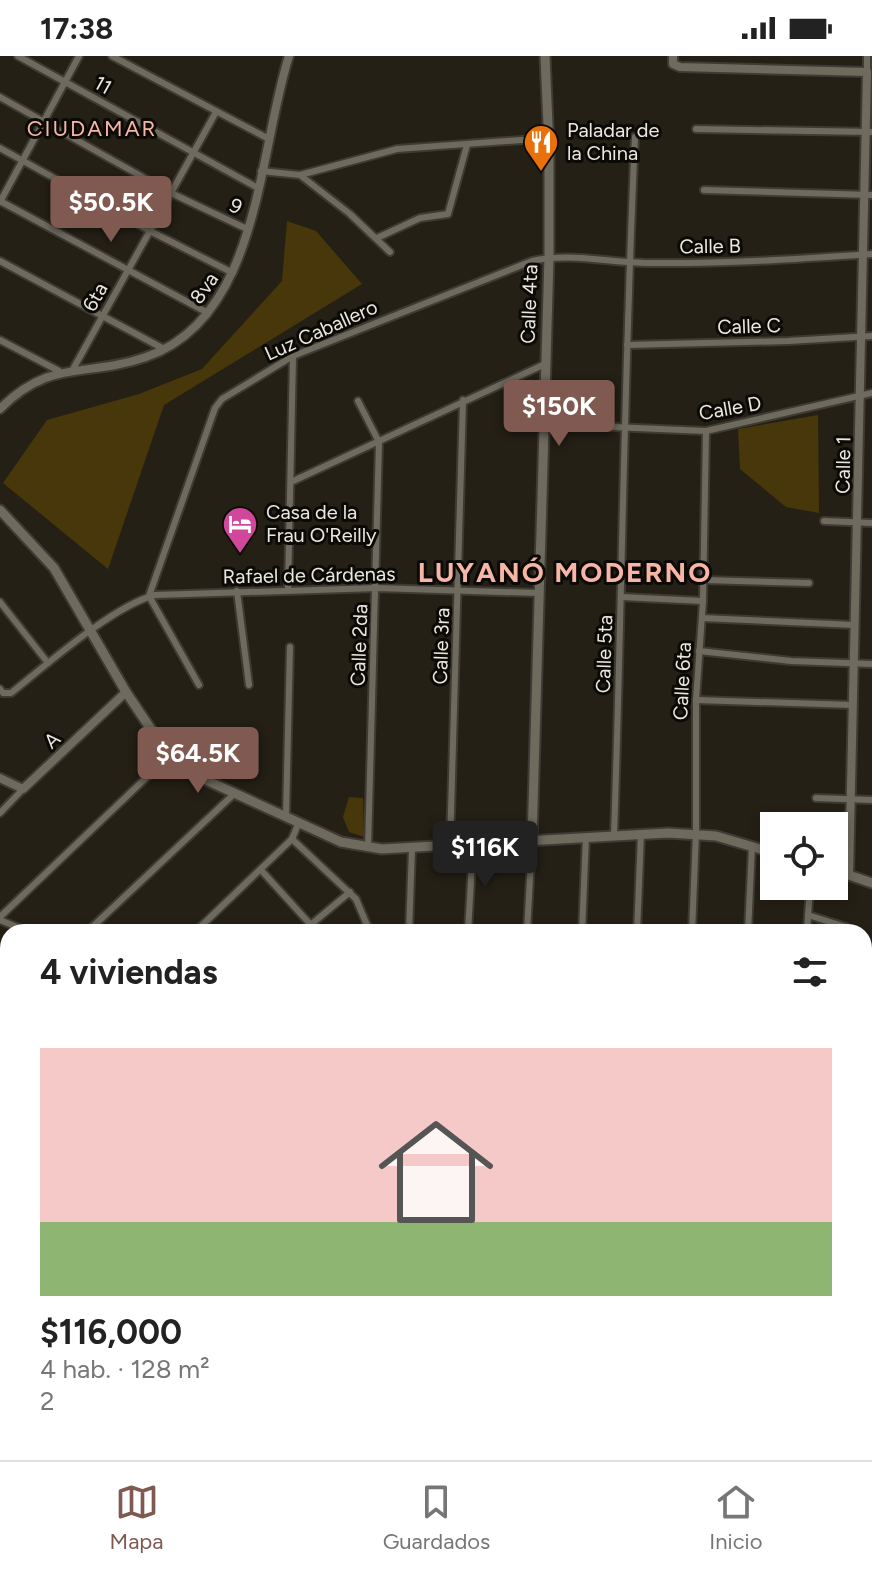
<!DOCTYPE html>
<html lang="es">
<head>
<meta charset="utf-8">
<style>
  :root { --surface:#fff; --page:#f6f6f6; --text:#222; --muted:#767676; --line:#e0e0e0; --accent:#805a51 }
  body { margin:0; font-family:Figtree,sans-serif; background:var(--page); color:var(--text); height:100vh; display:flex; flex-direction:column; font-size:30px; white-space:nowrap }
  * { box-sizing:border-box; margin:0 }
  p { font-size:26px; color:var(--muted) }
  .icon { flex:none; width:44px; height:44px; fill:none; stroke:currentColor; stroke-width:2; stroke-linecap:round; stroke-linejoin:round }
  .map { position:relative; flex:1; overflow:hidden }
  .side { position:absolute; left:0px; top:868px; width:872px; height:536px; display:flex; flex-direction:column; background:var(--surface); border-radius:24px 24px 0 0; box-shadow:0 4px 12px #0003 }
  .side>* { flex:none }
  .tools { position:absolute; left:760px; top:756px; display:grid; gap:16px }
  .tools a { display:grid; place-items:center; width:88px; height:88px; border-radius:0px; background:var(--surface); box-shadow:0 4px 12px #0003; font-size:40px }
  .price { position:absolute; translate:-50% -68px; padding:0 18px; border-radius:8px; background:var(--accent); color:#fff; font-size:26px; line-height:52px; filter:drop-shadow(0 2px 4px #0008) }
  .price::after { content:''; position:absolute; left:50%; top:48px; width:24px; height:18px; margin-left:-12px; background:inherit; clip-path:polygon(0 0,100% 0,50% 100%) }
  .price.selected { background:#222; color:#fff }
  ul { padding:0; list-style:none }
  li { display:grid; align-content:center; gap:16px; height:424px; padding:0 40px }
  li+li { border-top:2px solid var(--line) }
  li span { display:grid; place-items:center; height:248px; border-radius:0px; color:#555 }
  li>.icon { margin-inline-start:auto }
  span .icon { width:144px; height:144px; fill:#fffc; stroke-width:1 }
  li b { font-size:34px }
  h2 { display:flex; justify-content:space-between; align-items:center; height:96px; padding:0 40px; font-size:34px }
  .status { display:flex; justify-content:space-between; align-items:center; height:56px; padding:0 40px; background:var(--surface); direction:ltr }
  .status svg { height:22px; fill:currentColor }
  .dock { display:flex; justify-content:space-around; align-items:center; height:112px; border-top:2px solid var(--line); background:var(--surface); font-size:22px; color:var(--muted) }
  .dock a { display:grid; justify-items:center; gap:4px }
  .dock .selected { color:var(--accent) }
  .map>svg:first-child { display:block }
</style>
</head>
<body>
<div class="status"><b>17:38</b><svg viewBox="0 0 49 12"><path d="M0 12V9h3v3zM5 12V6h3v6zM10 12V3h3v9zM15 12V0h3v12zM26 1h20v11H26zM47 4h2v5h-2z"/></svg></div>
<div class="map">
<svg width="872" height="1404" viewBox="0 0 872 1404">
  <rect width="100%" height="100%" fill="#252016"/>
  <g fill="#48370b">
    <path d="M287 165 316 175 362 228 164 349 108 513 3 427 47 364 139 338 202 313 282 225Z"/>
    <path d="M818 359 819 457 786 451 740 413 738 373Z"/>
    <path d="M349 741 363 742 364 781 349 776 343 761Z"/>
    <path d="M864 1155 872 1162V1293H864Z"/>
    <path d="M547 1396H670V1404H551Z"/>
    <path d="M725 1396H833V1404H726Z"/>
  </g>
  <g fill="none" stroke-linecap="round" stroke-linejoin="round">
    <g stroke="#00072f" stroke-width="2">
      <path d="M864 1112 872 1113"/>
      <path d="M423 1404 431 1396"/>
    </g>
    <g stroke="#3e3b34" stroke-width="10">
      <g id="minor">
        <path d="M18 0 258 132"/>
        <path d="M112 0 269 83"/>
        <path d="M867 16V0"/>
        <path d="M0 41 171 137 247 173"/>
        <path d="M696 73 872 76"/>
        <path d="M0 92 150 175 233 217"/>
        <path d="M261 115 300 119 397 93 549 82"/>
        <path d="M300 119 350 158 390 196"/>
        <path d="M704 134 872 139"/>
        <path d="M0 145 208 257"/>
        <path d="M0 146 79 0"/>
        <path d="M377 182 420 162 448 158 467 89"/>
        <path d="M0 205 164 293"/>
        <path d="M0 284 59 315"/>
        <path d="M627 289 788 285 872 280"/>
        <path d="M72 315 216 56"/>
        <path d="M358 345 379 386 368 792"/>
        <path d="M543 368 706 375 872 337"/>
        <path d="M291 426 545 308"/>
        <path d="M824 465 872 467"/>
        <path d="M704 524 809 527"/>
        <path d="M288 533 293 300"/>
        <path d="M237 535 249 629"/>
        <path d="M622 541 703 545"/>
        <path d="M0 546 48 607"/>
        <path d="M702 562 855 569"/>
        <path d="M699 595 791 605 872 608"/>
        <path d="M199 629 149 540 215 352 222 343 293 300 532 205C569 196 611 207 649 207 723 208 798 203 872 198"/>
        <path d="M0 633 3 637H11C46 609 113 550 155 539L377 532 538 537"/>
        <path d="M696 644 853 649"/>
        <path d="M816 742 872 744"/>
        <path d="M0 757 23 733"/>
        <path d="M286 760 290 591"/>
        <path d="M614 780C622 547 624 314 635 81"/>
        <path d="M292 783 356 843 370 876"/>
        <path d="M450 790 463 344"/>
        <path d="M261 814 310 868 314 876"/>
        <path d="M808 859 846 871"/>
        <path d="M0 861 169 700"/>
        <path d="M0 864 29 876"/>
        <path d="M87 876 235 737"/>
        <path d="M195 876 292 783 299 766"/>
        <path d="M302 876 350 836"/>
        <path d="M409 876 412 792"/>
        <path d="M468 876 473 789"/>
        <path d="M527 876 532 785"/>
        <path d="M582 876 586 781"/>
        <path d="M637 876 641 778"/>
        <path d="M692 876 696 777V644L703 545 706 375"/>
        <path d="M748 876 752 790"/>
        <path d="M807 876 810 830"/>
        <path d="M864 976 872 978"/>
        <path d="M864 1034 872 1037"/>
        <path d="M864 1084 872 1086"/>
        <path d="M0 1101 8 1100"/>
        <path d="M864 1151 872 1158"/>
        <path d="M0 1258 8 1266"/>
      </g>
    </g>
    <g stroke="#3e3b34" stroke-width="12">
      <g id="tertiary">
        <path d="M673 0V8L680 11 867 16 849 819"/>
        <path d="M0 353C50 302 86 322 146 301 260 262 258 96 289 0"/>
        <path d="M0 722 23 733 126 636"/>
        <path d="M864 1303H872"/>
        <path d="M491 1404 504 1396"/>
      </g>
    </g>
    <g stroke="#3e3b34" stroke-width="13">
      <g id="secondary">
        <path d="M0 454 54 512 126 636 169 700 208 725 341 786 382 793 668 777 716 780 774 797"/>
        <path d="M532 785 549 201V92L545 0"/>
        <path d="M834 814 872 827"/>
      </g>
    </g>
    <use href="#minor" stroke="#6f6a5e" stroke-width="6"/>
    <use href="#tertiary" stroke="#6f6a5e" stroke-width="8"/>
    <use href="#secondary" stroke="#6f6a5e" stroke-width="9"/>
  </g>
  <defs>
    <g id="restaurant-pin" transform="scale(1.8)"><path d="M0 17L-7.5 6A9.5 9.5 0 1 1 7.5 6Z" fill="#e8710a" stroke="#0c0a06"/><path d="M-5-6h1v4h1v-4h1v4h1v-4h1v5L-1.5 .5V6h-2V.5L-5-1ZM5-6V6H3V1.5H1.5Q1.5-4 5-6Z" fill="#fff"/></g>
    <g id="hotel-pin" transform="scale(1.8)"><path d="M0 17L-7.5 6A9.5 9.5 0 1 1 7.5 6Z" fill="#d1479c" stroke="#0c0a06"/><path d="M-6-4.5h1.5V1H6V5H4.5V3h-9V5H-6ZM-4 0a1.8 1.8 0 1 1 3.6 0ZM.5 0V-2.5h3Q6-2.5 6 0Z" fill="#fff"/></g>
  </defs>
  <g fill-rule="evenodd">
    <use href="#restaurant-pin" x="541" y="86"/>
    <use href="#hotel-pin" x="240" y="468"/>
  </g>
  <g text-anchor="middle" stroke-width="6" stroke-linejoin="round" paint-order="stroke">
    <g font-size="20" fill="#eae7e0" stroke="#0c0a06">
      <text transform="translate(103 29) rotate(29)" y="7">11</text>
      <text transform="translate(236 150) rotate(26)" y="7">9</text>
      <text transform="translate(710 190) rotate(-1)" y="7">Calle B</text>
      <text transform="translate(204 232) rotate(-55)" y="7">8va</text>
      <text transform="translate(95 241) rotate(-61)" y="7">6ta</text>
      <text transform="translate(529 248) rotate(-88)" y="7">Calle 4ta</text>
      <text transform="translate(749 270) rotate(-2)" y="7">Calle C</text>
      <text transform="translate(321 274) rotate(-24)" y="7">Luz Caballero</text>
      <text transform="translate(730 352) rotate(-10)" y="7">Calle D</text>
      <text transform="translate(843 409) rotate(-89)" y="7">Calle 1</text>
      <text transform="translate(309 519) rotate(-1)" y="7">Rafael de Cárdenas</text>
      <text transform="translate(359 589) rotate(-88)" y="7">Calle 2da</text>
      <text transform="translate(441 590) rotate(-88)" y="7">Calle 3ra</text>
      <text transform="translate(604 598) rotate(-88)" y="7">Calle 5ta</text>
      <text transform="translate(682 625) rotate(-87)" y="7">Calle 6ta</text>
      <text transform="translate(52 684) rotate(-43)" y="7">A</text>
    </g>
    <g font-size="20" fill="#eae7e0" stroke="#0c0a06" text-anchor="start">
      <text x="567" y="81">Paladar de<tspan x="567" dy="23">la China</tspan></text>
      <text x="266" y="463">Casa de la<tspan x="266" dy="23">Frau O'Reilly</tspan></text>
    </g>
    <g font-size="22" letter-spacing="2" fill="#f6b5a5" stroke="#0c0a06">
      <text x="92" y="80">CIUDAMAR</text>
    </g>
    <g font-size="28" font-weight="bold" letter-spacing="2" fill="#f6b5a5" stroke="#0c0a06">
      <text x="565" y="526">LUYANÓ MODERNO</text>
    </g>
  </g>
</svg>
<div class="tools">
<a><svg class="icon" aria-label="locate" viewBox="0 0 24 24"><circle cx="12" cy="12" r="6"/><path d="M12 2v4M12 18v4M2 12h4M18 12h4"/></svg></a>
</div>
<b class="price" style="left:111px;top:188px">$50.5K</b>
<b class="price" style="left:559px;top:392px">$150K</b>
<b class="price" style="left:198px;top:739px">$64.5K</b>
<b class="price selected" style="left:485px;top:833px">$116K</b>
<section class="side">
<h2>4 viviendas<svg class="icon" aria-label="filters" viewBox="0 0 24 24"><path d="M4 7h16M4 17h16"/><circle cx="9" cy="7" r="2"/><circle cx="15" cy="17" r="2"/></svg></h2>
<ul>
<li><span style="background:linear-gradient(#f6c9c9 70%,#8fb573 0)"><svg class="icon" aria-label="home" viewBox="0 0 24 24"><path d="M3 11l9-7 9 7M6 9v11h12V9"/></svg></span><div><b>$116,000</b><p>4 hab. · 128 m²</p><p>2</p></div></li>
</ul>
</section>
</div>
<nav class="dock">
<a class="selected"><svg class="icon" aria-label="map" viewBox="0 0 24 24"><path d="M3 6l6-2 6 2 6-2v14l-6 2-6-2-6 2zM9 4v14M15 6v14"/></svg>Mapa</a>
<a><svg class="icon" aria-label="saved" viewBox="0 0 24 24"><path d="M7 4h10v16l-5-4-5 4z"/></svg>Guardados</a>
<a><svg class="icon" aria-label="home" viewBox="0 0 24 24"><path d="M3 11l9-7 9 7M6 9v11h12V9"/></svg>Inicio</a>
</nav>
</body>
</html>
